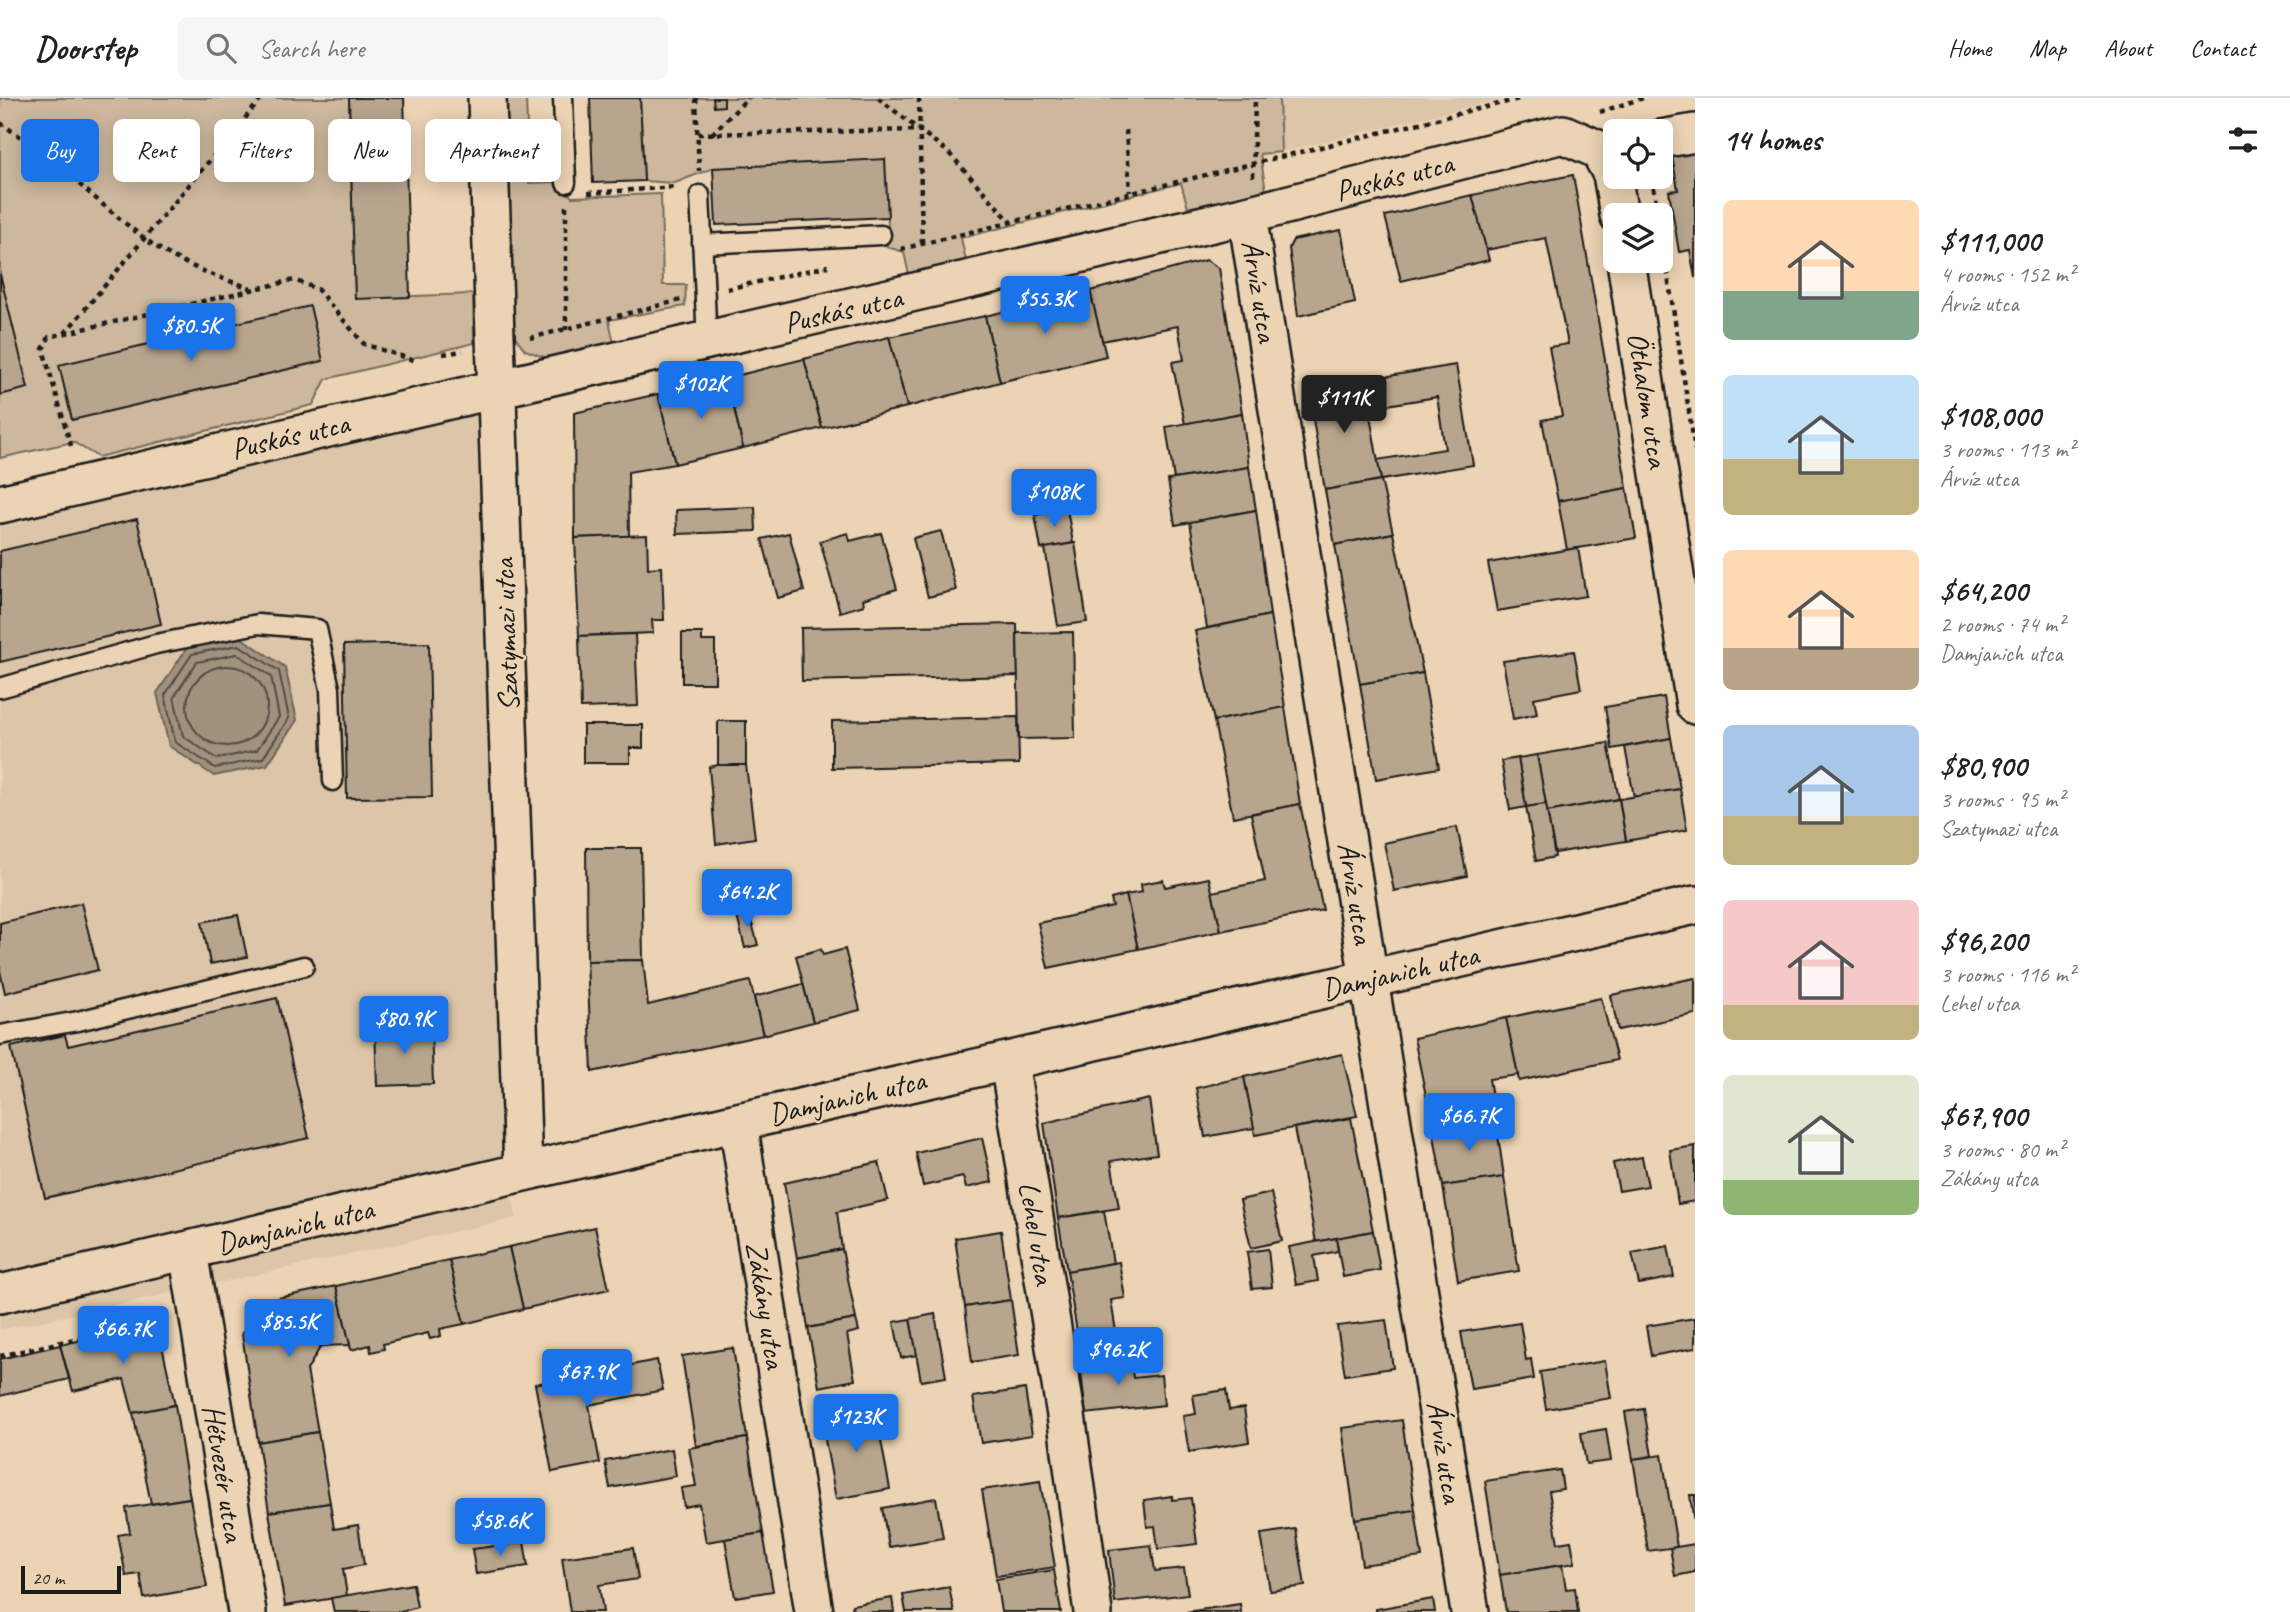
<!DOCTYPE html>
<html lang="en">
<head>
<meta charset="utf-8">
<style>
  :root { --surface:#fff; --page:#f6f6f6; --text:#202124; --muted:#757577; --line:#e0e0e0; --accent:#1a73e8 }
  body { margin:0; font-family:Caveat,sans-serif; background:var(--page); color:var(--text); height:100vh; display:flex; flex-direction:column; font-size:26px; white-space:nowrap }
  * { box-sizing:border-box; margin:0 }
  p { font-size:23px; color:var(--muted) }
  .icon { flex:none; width:38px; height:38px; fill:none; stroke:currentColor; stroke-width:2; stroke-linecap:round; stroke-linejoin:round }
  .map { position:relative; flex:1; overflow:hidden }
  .drawer { display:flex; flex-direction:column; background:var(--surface); width:595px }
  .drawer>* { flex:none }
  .guide { position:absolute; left:21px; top:21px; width:665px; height:63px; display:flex; gap:14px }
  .buttons { position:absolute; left:1603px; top:21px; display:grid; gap:14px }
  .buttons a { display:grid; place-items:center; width:70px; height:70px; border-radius:10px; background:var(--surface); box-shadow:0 4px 18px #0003; font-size:35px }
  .scale { position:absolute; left:21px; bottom:18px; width:100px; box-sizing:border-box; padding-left:7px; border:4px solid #1c1c1c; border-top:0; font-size:19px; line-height:24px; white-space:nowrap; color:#1c1c1c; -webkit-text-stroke:5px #ebd3b3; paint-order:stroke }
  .price { position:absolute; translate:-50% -60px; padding:0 16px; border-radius:7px; background:var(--accent); color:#fff; font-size:23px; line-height:46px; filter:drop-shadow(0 2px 4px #0008) }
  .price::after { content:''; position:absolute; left:50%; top:42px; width:21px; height:16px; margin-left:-10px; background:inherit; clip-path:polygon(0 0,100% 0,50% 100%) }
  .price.selected { background:#222; color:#fff }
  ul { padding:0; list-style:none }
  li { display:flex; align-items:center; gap:21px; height:175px; padding:0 28px }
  li span { display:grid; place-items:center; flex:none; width:196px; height:140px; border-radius:10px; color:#555 }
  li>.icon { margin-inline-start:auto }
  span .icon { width:84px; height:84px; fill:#fffc; stroke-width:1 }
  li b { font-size:30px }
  h2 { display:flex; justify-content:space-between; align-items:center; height:84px; padding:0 28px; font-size:30px }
  .chip { padding:0 24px; border-radius:10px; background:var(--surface); box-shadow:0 4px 18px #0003; font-size:24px; line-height:63px }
  .chip.selected { background:var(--accent); color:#fff }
  header { display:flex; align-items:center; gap:42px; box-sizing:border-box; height:98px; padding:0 35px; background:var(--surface); border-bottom:2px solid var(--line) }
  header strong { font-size:33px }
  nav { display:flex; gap:38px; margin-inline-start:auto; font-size:24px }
  .search { width:490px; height:63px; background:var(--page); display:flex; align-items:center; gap:18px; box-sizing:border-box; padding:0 24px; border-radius:10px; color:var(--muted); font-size:26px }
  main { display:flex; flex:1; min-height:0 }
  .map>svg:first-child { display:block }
</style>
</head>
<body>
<header>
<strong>Doorstep</strong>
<div class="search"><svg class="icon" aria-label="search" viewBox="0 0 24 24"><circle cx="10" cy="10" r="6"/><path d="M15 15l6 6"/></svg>Search here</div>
<nav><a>Home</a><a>Map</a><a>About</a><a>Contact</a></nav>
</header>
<main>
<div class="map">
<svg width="1695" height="1514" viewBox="0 0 1695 1514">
  <rect width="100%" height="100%" fill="#ebd3b3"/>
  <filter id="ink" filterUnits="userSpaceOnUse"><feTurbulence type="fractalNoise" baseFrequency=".0143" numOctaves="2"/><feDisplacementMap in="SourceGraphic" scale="14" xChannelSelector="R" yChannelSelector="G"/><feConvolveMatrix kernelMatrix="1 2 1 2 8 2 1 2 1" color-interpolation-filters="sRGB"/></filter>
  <g filter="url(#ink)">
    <g fill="#dcc5a8">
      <path d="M1279 0H1505L1281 54Z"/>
      <path d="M498 289 506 1078 517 1120 0 1232V406Z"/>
    </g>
    <g fill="#cdb89d" stroke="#746a5c" stroke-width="2">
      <path d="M0 0H349L355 200 473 196 474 245 326 281 313 307 98 359 73 344 0 360Z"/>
      <path d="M506 0H526L529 85 555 84 572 99 661 96 663 187H686L685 208 609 222 614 246 549 261 525 252 511 233Z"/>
      <path d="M640 0H1279L1281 54 1260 56 1266 93 1188 110 1181 85 961 140 966 163 909 177 904 154 887 149 888 119 713 70 675 85 644 83Z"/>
    </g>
    <path fill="#a1927e" stroke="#6c6357" stroke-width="2" d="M240 539 285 569 297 622 267 667 214 678 169 648 157 595 187 550Z"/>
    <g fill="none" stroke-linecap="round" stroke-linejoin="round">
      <g stroke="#514b43" stroke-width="2">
        <path d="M239 547 279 573 289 620 263 660 215 670 175 644 165 597 192 556Z"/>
        <path d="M237 556 271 578 279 619 257 652 217 661 183 638 174 599 197 564Z"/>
        <circle cx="227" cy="608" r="40"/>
      </g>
    </g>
    <g fill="#b8a58e" stroke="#1c1c1c" stroke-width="2">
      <path d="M349 0H404L410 199 355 201Z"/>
      <path d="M590 0H640L644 83 593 85Z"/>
      <path d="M713 0H724V8L714 9Z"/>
      <path d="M1695 54V180L1690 152 1679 154 1669 93 1678 92 1672 58Z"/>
      <path d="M885 61 888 119 716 127 713 70Z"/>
      <path d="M1573 77 1627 390 1558 403 1542 322 1562 318 1549 249 1568 246 1546 140 1486 152 1472 97Z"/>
      <path d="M1472 97 1489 162 1401 183 1385 118Z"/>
      <path d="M1341 132 1355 205 1298 218 1289 150 1293 142Z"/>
      <path d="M1206 162 1219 170 1242 315 1185 326 1172 264 1184 262 1178 228 1102 243 1090 193Z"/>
      <path d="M0 176 28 290 0 297Z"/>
      <path d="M1090 193 1106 258 1000 284 985 218Z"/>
      <path d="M310 208 323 263 72 322 59 267Z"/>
      <path d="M985 218 1000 284 907 309 889 239Z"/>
      <path d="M889 239 907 309 822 330 804 261Z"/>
      <path d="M804 261 822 330 743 350 727 280Z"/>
      <path d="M1456 267 1473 367 1381 382 1377 362 1445 351 1437 299 1368 310 1364 282Z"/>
      <path d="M727 280 743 350 675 366 658 296Z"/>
      <path d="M1364 282 1381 382 1325 392 1308 292Z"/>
      <path d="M658 296 675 366 628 374 629 438 575 440 574 315Z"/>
      <path d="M1242 315 1249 369 1174 381 1166 329Z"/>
      <path d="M1249 369 1256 412 1175 427 1168 382Z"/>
      <path d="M1381 382 1393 435 1335 447 1325 392Z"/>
      <path d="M1627 390 1636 440 1567 452 1558 403Z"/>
      <path d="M755 409 756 433 677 436 676 412Z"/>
      <path d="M1067 411 1073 445 1041 451 1035 417Z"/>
      <path d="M1256 412 1270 517 1207 530 1190 424Z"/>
      <path d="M137 421 161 526 0 564V453Z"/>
      <path d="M941 433 956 492 928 499 913 440Z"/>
      <path d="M789 435 804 493 778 500 762 441Z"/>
      <path d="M848 435 850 443 881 435 897 491 863 501 864 507 840 514 820 443Z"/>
      <path d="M1393 435 1423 575 1360 586 1335 447Z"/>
      <path d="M647 437 648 470 662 469 664 522H652L653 535 579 538 575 440Z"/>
      <path d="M1075 445 1087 524 1058 528 1045 450Z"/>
      <path d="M1578 450 1586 498 1497 513 1488 465Z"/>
      <path d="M1270 517 1285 609 1214 623 1195 533Z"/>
      <path d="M1017 526 1018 578 802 583 801 530Z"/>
      <path d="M1073 534 1075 640 1019 641 1017 535Z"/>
      <path d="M682 535H702V543H715V585H682Z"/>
      <path d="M635 536 638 608 581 610 579 538Z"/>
      <path d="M429 545 432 699 347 700 344 547Z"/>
      <path d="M1574 553 1581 591 1534 600 1537 616 1513 621 1503 563Z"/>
      <path d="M1423 575 1439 670 1376 681 1360 586Z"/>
      <path d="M1664 599 1671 640 1612 651 1605 609Z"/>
      <path d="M1285 609 1300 706 1233 719 1214 623Z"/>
      <path d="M1018 619 1019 666 832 670V623Z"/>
      <rect x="718" y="623" width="28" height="44"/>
      <path d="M583 627H643V650H630V665H583Z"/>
      <path d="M1671 640 1680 691 1634 699 1625 649Z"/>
      <path d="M1608 645 1619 701 1547 714 1537 657Z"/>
      <path d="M1537 657 1546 706 1526 709 1518 660Z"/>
      <path d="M1518 660 1526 709 1510 712 1501 663Z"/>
      <path d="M718 667H746L755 740 716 746 709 669Z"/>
      <path d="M1680 691 1687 732 1626 743 1619 701Z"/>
      <path d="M1619 701 1626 743 1555 755 1547 714Z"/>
      <path d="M1300 706 1323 812 1221 833 1212 794 1265 783 1251 716Z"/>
      <path d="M1546 706 1555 759 1536 763 1526 709Z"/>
      <path d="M1457 729 1467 778 1394 793 1384 745Z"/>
      <path d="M586 750H641L643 862 587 863Z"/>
      <path d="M1209 780 1221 833 1138 851 1126 797 1142 794 1141 786 1163 782 1165 789Z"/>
      <path d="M1126 797 1138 851 1048 870 1038 825 1113 809 1111 801Z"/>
      <path d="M81 805 98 872 5 895 0 873V825Z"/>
      <path d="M748 811 758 847 745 850 736 814Z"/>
      <path d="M238 817 247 859 210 866 202 824Z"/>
      <path d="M821 851 823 857 845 851 860 912 813 924 796 858Z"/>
      <path d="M643 862 648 907 750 883 763 937 592 974 587 863Z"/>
      <path d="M1695 880V916L1618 932 1611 897Z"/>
      <path d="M803 886 813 924 763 937 754 899Z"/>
      <path d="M277 900 309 1040 45 1100 11 949 65 937 68 948Z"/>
      <path d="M1601 900 1617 962 1519 983 1506 920Z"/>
      <path d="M1506 920 1518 977 1489 981 1496 1023 1433 1032 1414 940Z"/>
      <path d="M431 927 433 986 377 988 375 929Z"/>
      <path d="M1342 956 1357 1018 1255 1037 1244 979Z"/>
      <path d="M1244 979 1254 1030 1205 1039 1196 990Z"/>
      <path d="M1149 1001 1157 1056 1111 1063 1119 1110 1058 1120 1044 1025Z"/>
      <path d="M1351 1020 1373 1133 1316 1144 1294 1030Z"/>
      <path d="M1496 1023 1504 1079 1443 1088 1433 1032Z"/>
      <path d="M982 1040 992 1084 966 1090 963 1079 923 1088 916 1055Z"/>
      <path d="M1695 1048V1103L1678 1106 1670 1052Z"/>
      <path d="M1642 1059 1648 1088 1619 1093 1613 1065Z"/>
      <path d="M879 1064 888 1102 837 1114 842 1151 797 1160 784 1085Z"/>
      <path d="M1504 1079 1519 1173 1458 1183 1443 1088Z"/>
      <path d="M1271 1095 1282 1143 1251 1150 1240 1102Z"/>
      <path d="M1104 1113 1113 1165 1067 1173 1058 1120Z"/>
      <path d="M595 1129 609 1191 523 1211 509 1149Z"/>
      <path d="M1001 1133 1011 1202 965 1209 955 1140Z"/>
      <path d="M1373 1133 1380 1172 1343 1179 1336 1140Z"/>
      <path d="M1336 1140 1338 1153 1314 1158 1318 1183 1296 1187 1289 1149Z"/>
      <path d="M1668 1148 1674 1179 1639 1186 1632 1155Z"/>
      <path d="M509 1149 523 1211 464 1226 449 1162Z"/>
      <path d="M842 1151 856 1221 808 1230 797 1160Z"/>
      <path d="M1268 1151 1272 1189 1252 1191 1247 1154Z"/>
      <path d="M449 1162 464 1226 440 1231 441 1238 430 1241 428 1235 383 1246 384 1251 371 1254 370 1247 351 1252 336 1188Z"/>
      <path d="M1119 1164 1125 1200 1111 1202 1116 1234 1078 1240 1067 1173Z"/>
      <path d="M336 1188 350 1247 321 1248 307 1272 318 1334 258 1344 242 1236 264 1203Z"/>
      <path d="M1011 1202 1019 1257 972 1264 965 1209Z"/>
      <path d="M935 1216 946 1279 921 1283 910 1221Z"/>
      <path d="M1695 1220V1250L1651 1258 1646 1228Z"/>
      <path d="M856 1221 859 1233 847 1236 855 1282 819 1289 808 1230Z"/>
      <path d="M910 1221 917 1257 901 1260 894 1224Z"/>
      <path d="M1386 1222 1393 1270 1345 1277 1337 1228Z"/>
      <path d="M157 1225 175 1307 133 1315 124 1281 73 1293 60 1247Z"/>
      <path d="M1520 1225 1526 1262 1531 1261 1534 1281 1471 1291 1461 1234Z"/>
      <path d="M60 1247 69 1281 0 1298V1261Z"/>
      <path d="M733 1250 747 1340 696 1348 682 1258Z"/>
      <path d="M1130 1259 1133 1280 1161 1277 1164 1307 1086 1316 1080 1265Z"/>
      <path d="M657 1262 663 1292 589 1307 600 1365 552 1374 535 1286Z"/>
      <path d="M1605 1263 1611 1300 1546 1311 1540 1274Z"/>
      <path d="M1025 1291 1032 1337 981 1345 973 1299Z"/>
      <path d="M1226 1292 1229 1312 1244 1310 1249 1344 1189 1354 1183 1318 1196 1316 1193 1297Z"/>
      <path d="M175 1307 190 1400 151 1406 133 1315Z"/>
      <path d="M875 1310 890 1391 836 1401 821 1320Z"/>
      <path d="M1644 1311 1652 1358 1633 1361 1625 1314Z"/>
      <path d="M1402 1322 1415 1412 1355 1421 1342 1330Z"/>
      <path d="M1606 1331 1611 1363 1586 1366 1581 1335Z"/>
      <path d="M318 1334 330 1405 269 1414 258 1344Z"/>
      <path d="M747 1340 763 1435 706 1444 699 1406 684 1409 681 1390 696 1388 689 1350Z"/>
      <path d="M672 1351 676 1378 610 1390 605 1363Z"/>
      <path d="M1662 1357 1677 1449 1648 1453 1633 1361Z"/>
      <path d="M1560 1372 1563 1391 1549 1393 1558 1445 1571 1443 1575 1465 1500 1477 1485 1383Z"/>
      <path d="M1040 1383 1055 1469 996 1478 982 1392Z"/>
      <path d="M1690 1397H1695V1431Z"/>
      <path d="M1172 1398V1402L1191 1400 1197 1446 1158 1451 1155 1428 1147 1429 1144 1402Z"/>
      <path d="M190 1400 207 1489 144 1500 140 1476 126 1478 118 1437 130 1435 126 1410Z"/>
      <path d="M936 1400 943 1440 889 1449 882 1410Z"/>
      <path d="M330 1405 334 1431 358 1427 364 1467 343 1471 347 1498 285 1508 269 1414Z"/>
      <path d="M1415 1412 1422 1459 1362 1467 1355 1421Z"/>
      <path d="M1296 1431 1305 1488 1270 1493 1261 1436Z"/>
      <path d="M763 1435 773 1493 735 1499 725 1441Z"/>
      <path d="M524 1444 528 1468 476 1476 472 1451Z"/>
      <path d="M1695 1446V1474L1675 1478 1670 1450Z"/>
      <path d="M1151 1447 1155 1473 1184 1470 1188 1496 1115 1505 1109 1452Z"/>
      <path d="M633 1450 638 1481 599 1487 603 1514H570L562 1460Z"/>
      <path d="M1562 1467 1566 1491 1575 1490 1578 1514H1506L1500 1477Z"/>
      <path d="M1054 1472 1061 1514H1001L996 1481Z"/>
      <path d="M413 1486 417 1509 401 1514H334L331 1500Z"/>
      <path d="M949 1489 954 1514H906L903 1497Z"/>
      <path d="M892 1500 894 1514H853L852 1507Z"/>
      <path d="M1433 1501 1435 1514H1376V1511Z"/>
      <path d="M1240 1506 1241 1514H1186Z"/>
    </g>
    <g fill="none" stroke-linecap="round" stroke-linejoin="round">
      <g stroke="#1c1c1c" stroke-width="23">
        <g id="lane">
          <path d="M563 0 566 85"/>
          <path d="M700 97 707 244"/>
          <path d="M702 146 881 137"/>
          <path d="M0 590 156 546 258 526 317 531 330 591 333 683"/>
          <path d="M0 937 78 923 304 868"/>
        </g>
      </g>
      <g stroke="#1c1c1c" stroke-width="42">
        <g id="street">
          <path d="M487 0 523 1073"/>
          <path d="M1661 41 1695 35"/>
          <path d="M1599 52 1612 76 1619 117"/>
          <path d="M1247 117 1470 1514"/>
          <path d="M1626 163 1695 607"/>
          <path d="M0 406 1247 117 1563 36 1599 52"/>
          <path d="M1009 964 1066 1317 1093 1514"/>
          <path d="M738 1024 814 1514"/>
          <path d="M188 1153 247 1514"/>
          <path d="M0 1196 738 1024 1695 807"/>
        </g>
      </g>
      <g stroke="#1c1c1c" stroke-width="4.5" stroke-dasharray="5 5" stroke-linecap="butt">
        <path d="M696 0 699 73"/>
        <path d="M878 0 948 54 1010 123"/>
        <path d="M919 0 922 146"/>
        <path d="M1600 14 1643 0"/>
        <path d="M0 25C52 58 95 103 144 140 175 164 213 178 251 190"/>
        <path d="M1126 32 1130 94"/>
        <path d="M698 36 920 32"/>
        <path d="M712 36 748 0"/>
        <path d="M1253 79 1255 0"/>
        <path d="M1652 79 1658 117"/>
        <path d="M588 95 677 89"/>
        <path d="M566 108V232"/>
        <path d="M1661 133 1695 352"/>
        <path d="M901 151 1523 0"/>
        <path d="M727 191 828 168"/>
        <path d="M65 235 262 0"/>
        <path d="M530 240 681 202"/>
        <path d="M443 256 463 253"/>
        <path d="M71 348 43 251 49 239 294 182 317 191 364 246 416 263"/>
        <path d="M0 1258 166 1220"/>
      </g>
      <use href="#lane" stroke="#ebd3b3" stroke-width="18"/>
      <use href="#street" stroke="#ebd3b3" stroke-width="37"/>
    </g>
  </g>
  <g text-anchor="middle" stroke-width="5" stroke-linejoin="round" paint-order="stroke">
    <g font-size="30" fill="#1c1c1c" stroke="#ebd3b3">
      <text transform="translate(1394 79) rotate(-14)" y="10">Puskás utca</text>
      <text transform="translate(1260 193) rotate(81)" y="10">Árvíz utca</text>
      <text transform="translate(843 212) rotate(-13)" y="10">Puskás utca</text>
      <text transform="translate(1648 302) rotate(81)" y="10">Öthalom utca</text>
      <text transform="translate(290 338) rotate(-13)" y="10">Puskás utca</text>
      <text transform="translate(506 537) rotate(-92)" y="10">Szatymazi utca</text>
      <text transform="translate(1356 795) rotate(81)" y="10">Árvíz utca</text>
      <text transform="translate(1400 874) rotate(-13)" y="10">Damjanich utca</text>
      <text transform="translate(847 999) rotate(-13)" y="10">Damjanich utca</text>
      <text transform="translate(295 1128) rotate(-13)" y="10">Damjanich utca</text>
      <text transform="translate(1037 1135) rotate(81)" y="10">Lehel utca</text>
      <text transform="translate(766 1207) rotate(81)" y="10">Zákány utca</text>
      <text transform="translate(1445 1354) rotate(81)" y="10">Árvíz utca</text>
      <text transform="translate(224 1375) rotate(81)" y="10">Hétvezér utca</text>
    </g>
  </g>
</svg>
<div class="buttons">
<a><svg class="icon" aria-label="locate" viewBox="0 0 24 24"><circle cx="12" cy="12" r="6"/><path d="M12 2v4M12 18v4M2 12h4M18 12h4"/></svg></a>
<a><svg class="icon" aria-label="layers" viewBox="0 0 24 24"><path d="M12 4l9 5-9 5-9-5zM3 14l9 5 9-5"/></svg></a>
</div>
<div class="scale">20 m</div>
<b class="price" style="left:1045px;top:238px">$55.3K</b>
<b class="price" style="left:191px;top:265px">$80.5K</b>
<b class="price" style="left:701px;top:323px">$102K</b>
<b class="price selected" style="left:1344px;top:337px">$111K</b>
<b class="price" style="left:1054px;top:431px">$108K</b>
<b class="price" style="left:747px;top:831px">$64.2K</b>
<b class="price" style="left:404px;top:958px">$80.9K</b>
<b class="price" style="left:1469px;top:1055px">$66.7K</b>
<b class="price" style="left:289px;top:1261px">$85.5K</b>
<b class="price" style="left:123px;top:1268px">$66.7K</b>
<b class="price" style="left:1118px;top:1289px">$96.2K</b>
<b class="price" style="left:587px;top:1311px">$67.9K</b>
<b class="price" style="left:856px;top:1356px">$123K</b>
<b class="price" style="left:500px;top:1460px">$58.6K</b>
<div class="guide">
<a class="chip selected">Buy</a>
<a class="chip">Rent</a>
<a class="chip">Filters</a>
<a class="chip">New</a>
<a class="chip">Apartment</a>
</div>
</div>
<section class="drawer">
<h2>14 homes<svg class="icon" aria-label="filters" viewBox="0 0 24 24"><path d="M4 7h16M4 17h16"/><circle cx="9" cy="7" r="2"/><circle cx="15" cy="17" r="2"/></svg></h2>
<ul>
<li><span style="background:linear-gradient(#ffd9b3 65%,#7fa58c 0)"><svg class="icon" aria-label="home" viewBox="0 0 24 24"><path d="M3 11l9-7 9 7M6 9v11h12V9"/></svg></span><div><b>$111,000</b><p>4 rooms · 152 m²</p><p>Árvíz utca</p></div></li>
<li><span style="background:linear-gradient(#bfe0f5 60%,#c2b280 0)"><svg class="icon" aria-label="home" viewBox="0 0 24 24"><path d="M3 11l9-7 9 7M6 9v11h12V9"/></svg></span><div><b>$108,000</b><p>3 rooms · 113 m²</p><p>Árvíz utca</p></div></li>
<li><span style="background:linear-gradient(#ffd9b3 70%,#b9a48a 0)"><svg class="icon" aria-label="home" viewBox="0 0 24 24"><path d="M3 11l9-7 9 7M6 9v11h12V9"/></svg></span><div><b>$64,200</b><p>2 rooms · 74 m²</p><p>Damjanich utca</p></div></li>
<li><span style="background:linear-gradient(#a9c7e8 65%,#c2b280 0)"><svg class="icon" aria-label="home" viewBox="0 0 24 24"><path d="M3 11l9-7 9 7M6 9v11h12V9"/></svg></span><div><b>$80,900</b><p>3 rooms · 95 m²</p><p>Szatymazi utca</p></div></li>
<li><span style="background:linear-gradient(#f6c9c9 75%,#c2b280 0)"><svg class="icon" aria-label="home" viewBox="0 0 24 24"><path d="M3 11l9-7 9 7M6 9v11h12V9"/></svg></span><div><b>$96,200</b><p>3 rooms · 116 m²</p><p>Lehel utca</p></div></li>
<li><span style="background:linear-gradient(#dfe7d0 75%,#8fb573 0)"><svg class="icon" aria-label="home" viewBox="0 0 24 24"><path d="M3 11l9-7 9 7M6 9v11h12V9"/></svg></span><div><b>$67,900</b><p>3 rooms · 80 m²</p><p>Zákány utca</p></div></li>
</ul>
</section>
</main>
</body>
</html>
